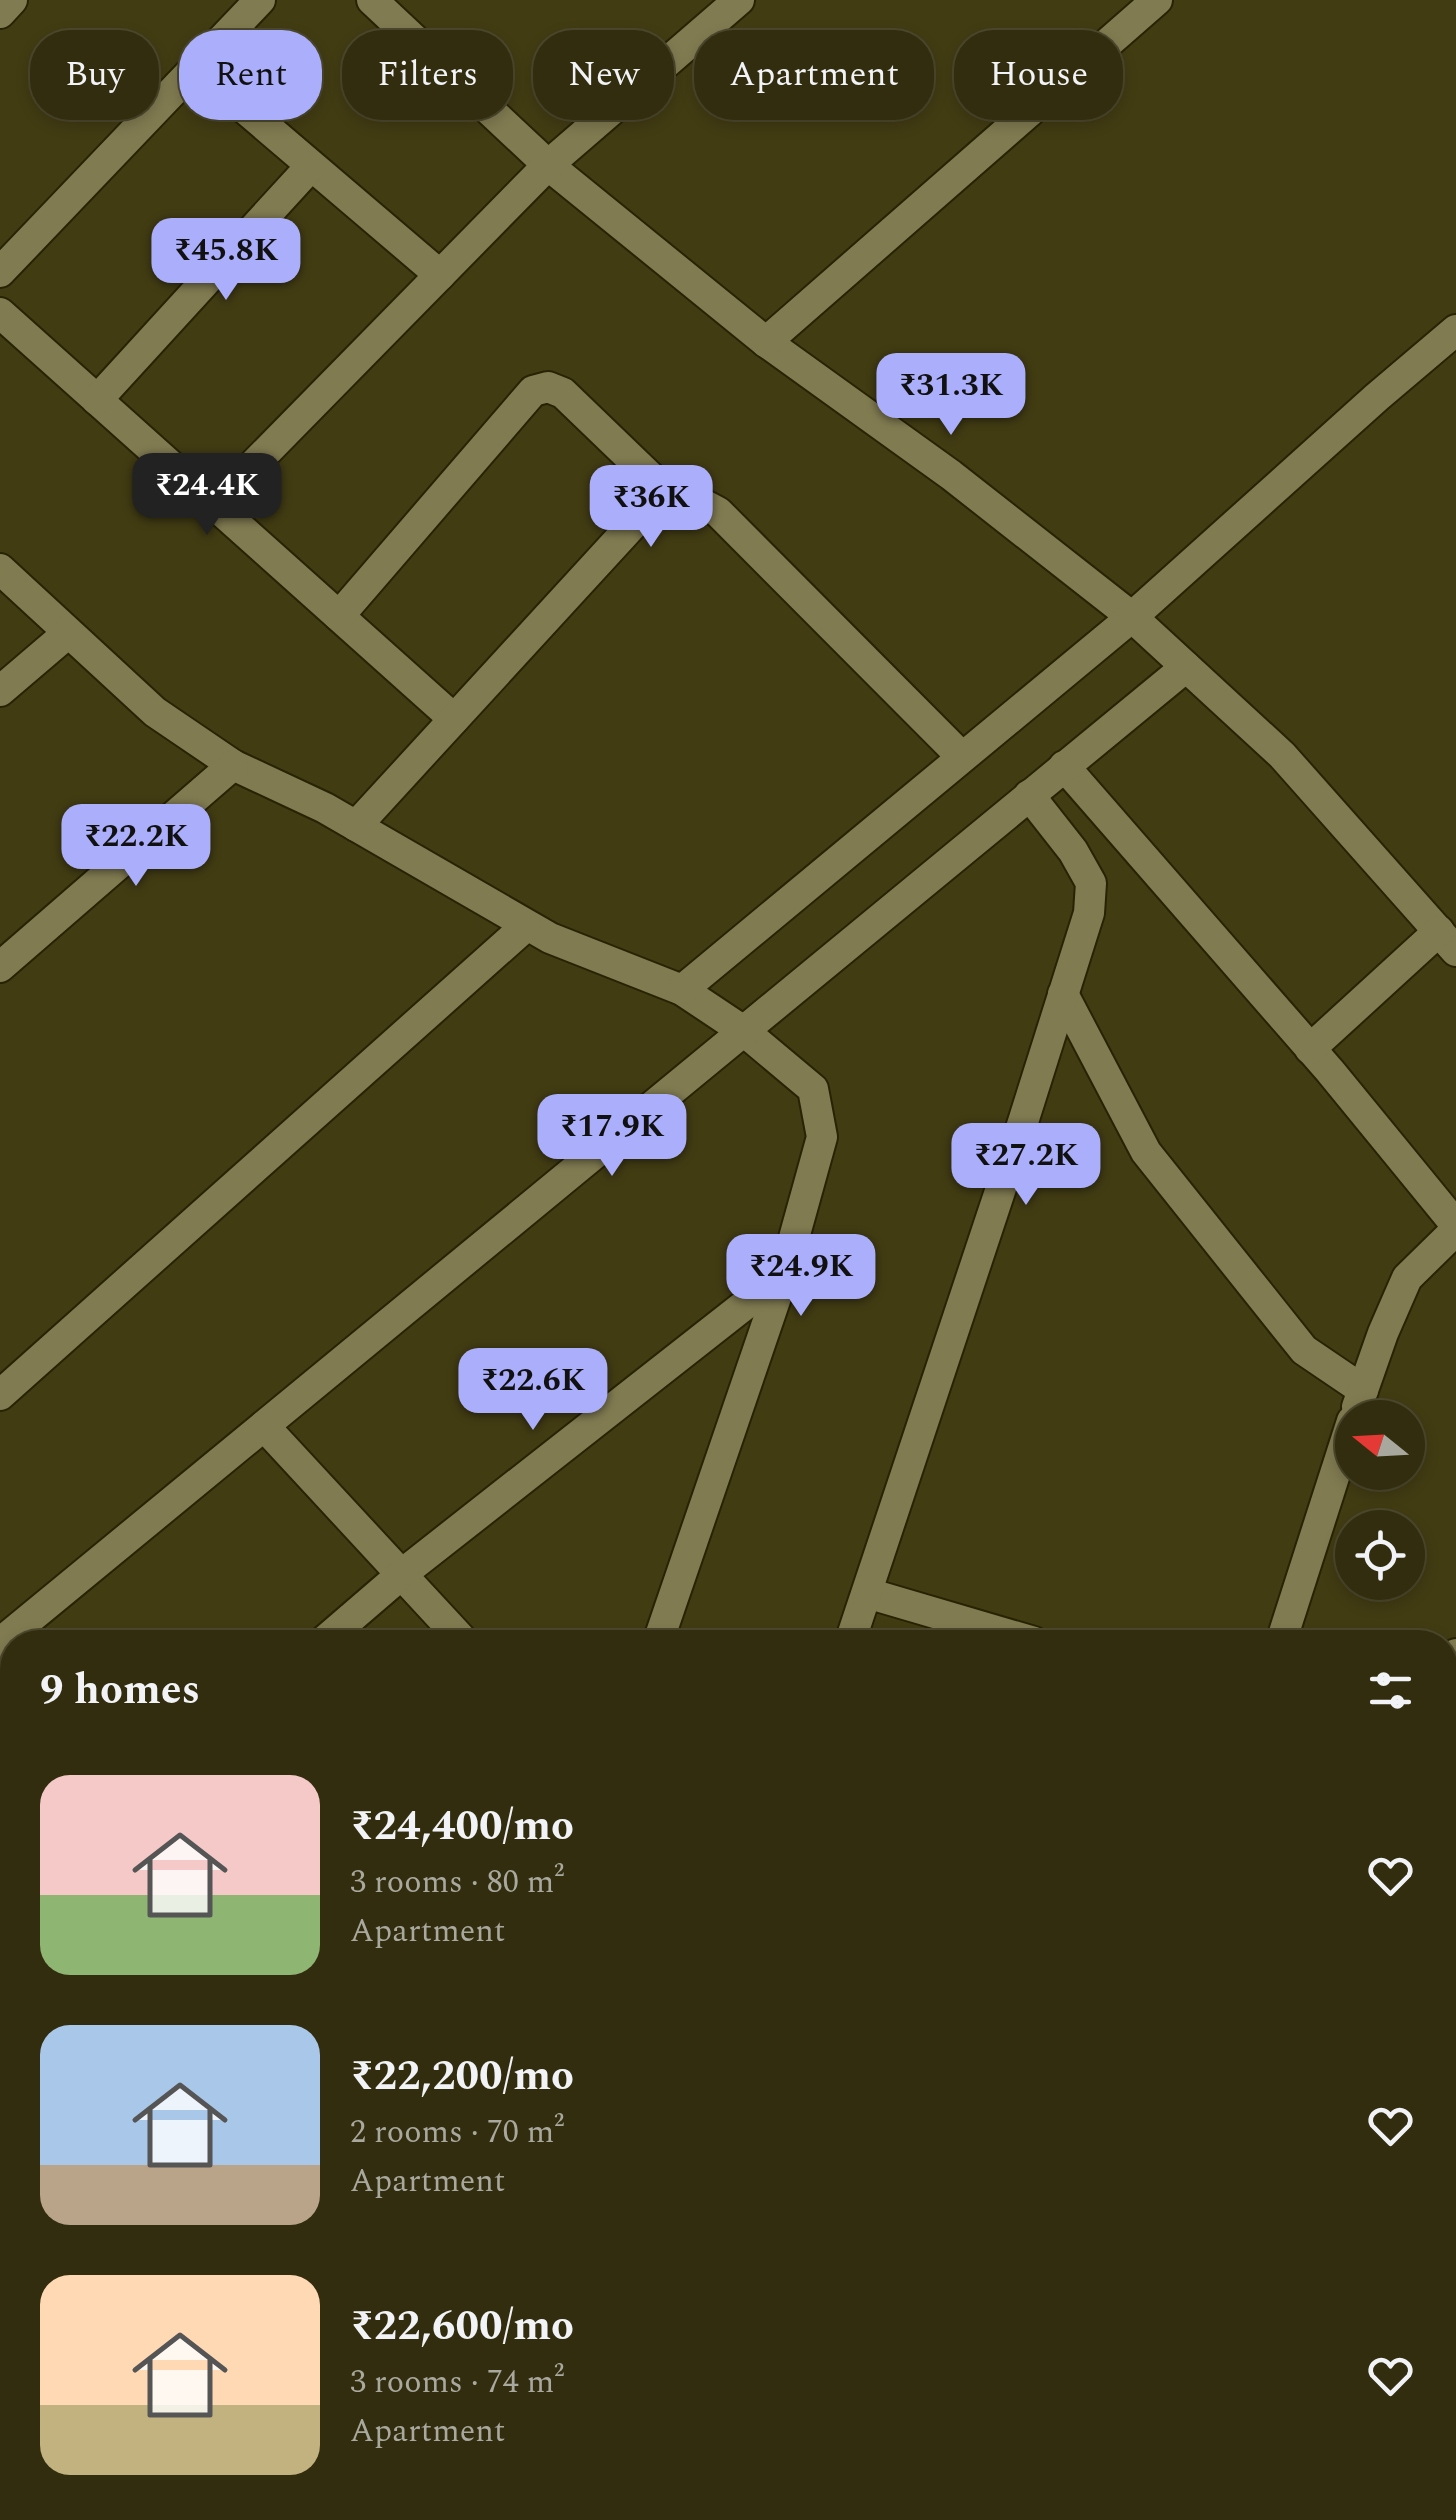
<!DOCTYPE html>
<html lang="en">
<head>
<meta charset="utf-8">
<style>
  :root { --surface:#322d0e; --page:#3d391c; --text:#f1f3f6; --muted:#a8a89e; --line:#4d492e; --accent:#abaffb }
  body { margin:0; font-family:Spectral,serif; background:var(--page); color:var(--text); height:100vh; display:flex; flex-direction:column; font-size:38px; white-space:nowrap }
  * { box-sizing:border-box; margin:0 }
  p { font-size:32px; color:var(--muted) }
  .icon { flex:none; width:55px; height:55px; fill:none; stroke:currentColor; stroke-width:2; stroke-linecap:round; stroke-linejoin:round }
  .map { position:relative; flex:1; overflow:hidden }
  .details { position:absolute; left:0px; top:1630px; width:1458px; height:890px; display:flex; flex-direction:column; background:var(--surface); border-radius:40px 40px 0 0; box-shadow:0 5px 15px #0003,0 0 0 2px var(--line) }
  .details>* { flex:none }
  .hud { position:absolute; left:30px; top:30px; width:1398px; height:90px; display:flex; gap:20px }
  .needle { width:65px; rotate:288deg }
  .controls { position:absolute; left:1335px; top:1400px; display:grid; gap:20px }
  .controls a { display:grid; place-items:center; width:90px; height:90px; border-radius:50%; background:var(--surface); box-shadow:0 5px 15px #0003,0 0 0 2px var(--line); font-size:50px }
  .price { position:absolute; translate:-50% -85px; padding:0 22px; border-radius:20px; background:var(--accent); color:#111; font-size:32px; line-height:65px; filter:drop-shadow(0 2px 5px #0008) }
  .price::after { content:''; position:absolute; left:50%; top:60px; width:30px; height:22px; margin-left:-15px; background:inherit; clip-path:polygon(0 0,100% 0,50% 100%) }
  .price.active { background:#222; color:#fff }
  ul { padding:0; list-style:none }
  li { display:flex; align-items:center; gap:30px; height:250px; padding:0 40px }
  li span { display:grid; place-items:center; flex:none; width:280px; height:200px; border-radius:30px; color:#555 }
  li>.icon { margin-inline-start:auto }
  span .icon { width:120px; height:120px; fill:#fffc; stroke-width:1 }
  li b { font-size:42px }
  h2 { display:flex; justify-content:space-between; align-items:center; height:120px; padding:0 40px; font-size:42px }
  .tag { padding:0 35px; border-radius:40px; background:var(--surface); box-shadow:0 5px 15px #0003,0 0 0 2px var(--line); font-size:35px; line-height:90px }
  .tag.active { background:var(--accent); color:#111 }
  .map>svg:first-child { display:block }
</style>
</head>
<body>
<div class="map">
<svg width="1456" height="2520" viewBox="0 0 1456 2520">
  <rect width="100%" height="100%" fill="#423c13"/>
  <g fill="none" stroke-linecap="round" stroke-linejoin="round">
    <g stroke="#282304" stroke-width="34">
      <g id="street">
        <path d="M372 0 548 165 766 342 951 475 1132 617 1282 755 1456 951"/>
        <path d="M0 13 12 0"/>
        <path d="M196 67 440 275"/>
        <path d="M0 272 260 0"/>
        <path d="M0 313 454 719"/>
        <path d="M766 342 1157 0"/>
        <path d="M97 400 311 166"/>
        <path d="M214 505 548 165 739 0"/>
        <path d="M0 569 155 712 233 765 325 808 550 938 682 990 745 1032 813 1089 822 1137 784 1274 658 1642"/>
        <path d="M339 616 533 391 548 387 563 393 669 495"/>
        <path d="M0 691 68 633"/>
        <path d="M1064 766 1330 1071 1456 1225"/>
        <path d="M356 826 646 510C680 488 683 494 718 512L962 757"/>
        <path d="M0 967 233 765"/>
        <path d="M682 990 1132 617 1377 397 1456 330"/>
        <path d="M1063 994 1146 1152 1304 1350 1363 1390"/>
        <path d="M1310 1049 1439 931"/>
        <path d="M0 1395 526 926"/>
        <path d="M1357 1407 1383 1333 1407 1278 1456 1230"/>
        <path d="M264 1426 464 1642"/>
        <path d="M867 1593 1034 1642"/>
        <path d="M323 1642 402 1574 784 1274"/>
        <path d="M850 1642 1023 1122 1089 913 1091 883 1073 851 1029 795"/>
        <path d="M1281 1642 1352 1421"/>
        <path d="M0 1643 1186 667"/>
        <path d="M1445 1686 1456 1654"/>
        <path d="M0 1924 12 1913"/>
        <path d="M0 1964 12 1969"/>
        <path d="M1445 1966 1456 1970"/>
        <path d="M0 2176 12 2181"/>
        <path d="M1445 2308 1456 2276"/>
        <path d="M0 2503 12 2479"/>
        <path d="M908 2508 948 2520"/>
        <path d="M371 2520 375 2508"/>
        <path d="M593 2520 598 2508"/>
        <path d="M976 2520 981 2508"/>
        <path d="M1164 2520 1168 2508"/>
        <path d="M1373 2520 1377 2508"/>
      </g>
    </g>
    <use href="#street" stroke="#817b51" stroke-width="30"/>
  </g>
</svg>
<div class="controls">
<a><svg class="needle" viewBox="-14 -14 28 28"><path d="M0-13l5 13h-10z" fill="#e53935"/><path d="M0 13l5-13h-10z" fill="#a8a89e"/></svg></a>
<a><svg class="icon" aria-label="locate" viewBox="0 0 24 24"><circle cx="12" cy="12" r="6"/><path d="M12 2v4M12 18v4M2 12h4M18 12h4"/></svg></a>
</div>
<b class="price" style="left:226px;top:303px">₹45.8K</b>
<b class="price" style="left:951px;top:438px">₹31.3K</b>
<b class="price active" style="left:207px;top:538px">₹24.4K</b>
<b class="price" style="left:651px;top:550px">₹36K</b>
<b class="price" style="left:136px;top:889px">₹22.2K</b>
<b class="price" style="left:612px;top:1179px">₹17.9K</b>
<b class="price" style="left:1026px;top:1208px">₹27.2K</b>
<b class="price" style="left:801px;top:1319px">₹24.9K</b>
<b class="price" style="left:533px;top:1433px">₹22.6K</b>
<div class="hud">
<a class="tag">Buy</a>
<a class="tag active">Rent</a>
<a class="tag">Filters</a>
<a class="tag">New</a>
<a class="tag">Apartment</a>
<a class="tag">House</a>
</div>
<section class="details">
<h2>9 homes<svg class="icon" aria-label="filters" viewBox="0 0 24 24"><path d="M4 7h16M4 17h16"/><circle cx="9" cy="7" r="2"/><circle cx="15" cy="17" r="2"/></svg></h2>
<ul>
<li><span style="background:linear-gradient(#f6c9c9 60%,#8fb573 0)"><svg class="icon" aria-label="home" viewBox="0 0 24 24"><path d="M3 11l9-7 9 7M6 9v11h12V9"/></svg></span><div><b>₹24,400/mo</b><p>3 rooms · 80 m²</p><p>Apartment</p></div><svg class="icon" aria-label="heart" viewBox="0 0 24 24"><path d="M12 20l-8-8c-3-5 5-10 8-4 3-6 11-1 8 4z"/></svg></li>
<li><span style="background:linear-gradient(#a9c7e8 70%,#b9a48a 0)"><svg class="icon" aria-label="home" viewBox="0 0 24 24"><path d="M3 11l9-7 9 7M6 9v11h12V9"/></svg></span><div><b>₹22,200/mo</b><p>2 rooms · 70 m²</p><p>Apartment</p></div><svg class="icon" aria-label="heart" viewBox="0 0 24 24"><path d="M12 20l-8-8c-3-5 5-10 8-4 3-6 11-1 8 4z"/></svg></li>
<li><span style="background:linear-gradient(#ffd9b3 65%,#c2b280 0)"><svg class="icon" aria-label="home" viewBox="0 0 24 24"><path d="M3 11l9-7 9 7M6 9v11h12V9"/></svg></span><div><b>₹22,600/mo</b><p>3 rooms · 74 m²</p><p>Apartment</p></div><svg class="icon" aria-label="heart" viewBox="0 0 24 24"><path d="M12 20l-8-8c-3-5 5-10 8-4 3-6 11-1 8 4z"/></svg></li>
</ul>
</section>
</div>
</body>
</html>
